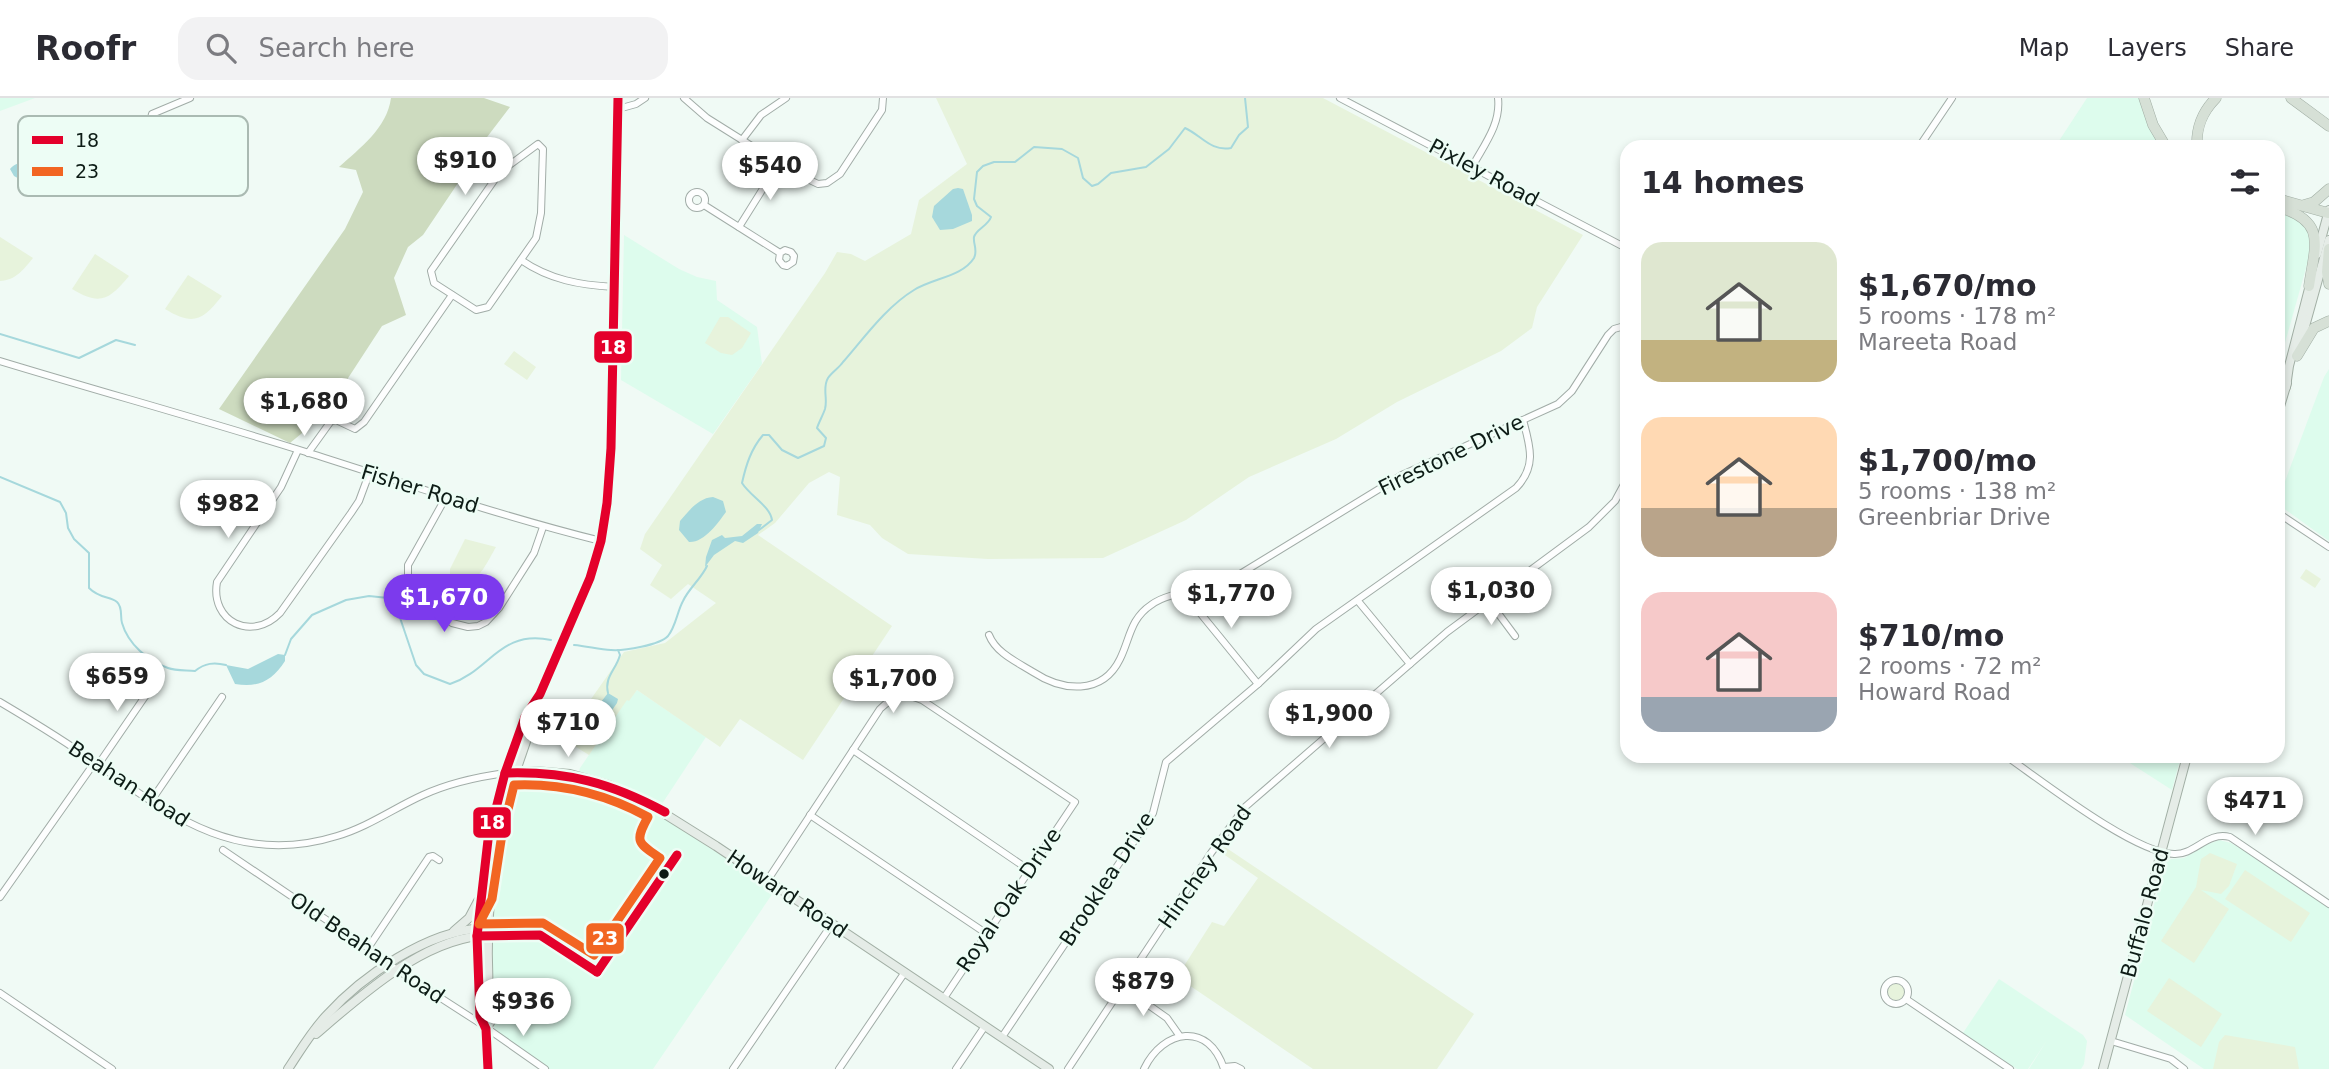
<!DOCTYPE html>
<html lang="en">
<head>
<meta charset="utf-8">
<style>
  :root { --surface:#fff; --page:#f2f2f3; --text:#2b2b33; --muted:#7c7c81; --line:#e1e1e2; --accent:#7c3aed }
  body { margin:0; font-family:"DejaVu Sans",sans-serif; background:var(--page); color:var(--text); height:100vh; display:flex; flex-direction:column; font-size:26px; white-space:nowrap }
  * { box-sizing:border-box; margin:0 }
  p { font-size:23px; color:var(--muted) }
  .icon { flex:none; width:38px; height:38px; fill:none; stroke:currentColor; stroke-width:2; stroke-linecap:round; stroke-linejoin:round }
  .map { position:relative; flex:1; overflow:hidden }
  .side { position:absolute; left:1620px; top:42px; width:665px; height:623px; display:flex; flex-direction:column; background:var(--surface); border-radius:21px; box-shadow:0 4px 10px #0003 }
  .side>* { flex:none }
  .price { position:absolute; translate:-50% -60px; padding:0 16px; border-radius:24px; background:#fff; color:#222; font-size:23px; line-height:46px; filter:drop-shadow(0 2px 4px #0008) }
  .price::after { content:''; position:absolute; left:50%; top:42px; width:21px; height:16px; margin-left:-10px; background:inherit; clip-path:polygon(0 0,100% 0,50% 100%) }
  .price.active { background:var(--accent); color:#fff }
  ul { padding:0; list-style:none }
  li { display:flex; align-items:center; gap:21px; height:175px; padding:0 21px }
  li span { display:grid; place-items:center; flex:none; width:196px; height:140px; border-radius:21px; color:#555 }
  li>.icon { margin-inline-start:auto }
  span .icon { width:84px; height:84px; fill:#fffc; stroke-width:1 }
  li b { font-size:30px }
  h2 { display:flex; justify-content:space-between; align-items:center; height:84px; padding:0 21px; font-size:30px }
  header { display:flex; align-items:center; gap:42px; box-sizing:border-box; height:98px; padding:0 35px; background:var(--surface); border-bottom:2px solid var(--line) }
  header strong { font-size:33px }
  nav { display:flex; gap:38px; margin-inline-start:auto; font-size:24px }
  .search { width:490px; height:63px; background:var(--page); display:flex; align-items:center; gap:18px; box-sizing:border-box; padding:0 24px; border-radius:21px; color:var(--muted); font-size:26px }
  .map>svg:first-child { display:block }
</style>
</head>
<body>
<header>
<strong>Roofr</strong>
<div class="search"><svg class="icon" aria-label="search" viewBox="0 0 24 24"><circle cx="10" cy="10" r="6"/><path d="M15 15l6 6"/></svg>Search here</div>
<nav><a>Map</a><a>Layers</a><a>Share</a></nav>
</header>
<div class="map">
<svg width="2329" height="971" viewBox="0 0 2329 971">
  <rect width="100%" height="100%" fill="#f0faf5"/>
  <g fill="#ddfced">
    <path d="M0 0H35L0 13Z"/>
    <path d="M2087 0H2141L2161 49H2055Z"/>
    <path d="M2279 113 2294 117 2309 130 2312 149 2279 266Z"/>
    <path d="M624 137 679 171 697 179 716 183 717 202 757 229 762 266 713 336 621 282Z"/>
    <path d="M2329 271V443L2279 407 2278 402 2324 279Z"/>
    <path d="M637 592 706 639 656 715 775 792 653 971H550L494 931 491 851 494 805 499 763 510 711 515 692 522 683 528 681 552 680 575 684 580 670 627 601 629 602Z"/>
    <path d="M2119 658H2181L2172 692Z"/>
    <path d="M2219 742 2231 745 2255 759 2329 810V971H2204L2125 917 2165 765 2171 761 2184 760 2206 747Z"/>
    <path d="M1999 881 2083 937 2087 943 2084 966 2081 971H2029L2047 942 2028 971H2017L1963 935Z"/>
  </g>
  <g fill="#e7f3dc">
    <path d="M936 0H1323L1583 137 1537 209 1532 230 1501 253 1397 304 1336 341 1249 379 1186 422 1103 460 988 461 908 456 882 440 870 427 837 417 840 379 829 374 809 385 775 425 758 437 892 528 803 662 740 621 720 649 637 592 629 603 627 602 589 657 563 641 624 554 665 545 716 505 688 486 671 501 650 487 662 467 640 451 645 436 825 175 837 154 851 156 865 163 911 136 919 102 967 66Z"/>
    <path d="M0 139 33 160C23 172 16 182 0 183Z"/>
    <path d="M95 156 129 178C109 202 100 208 72 191Z"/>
    <path d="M188 177 222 198C202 223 193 228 165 211Z"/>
    <path d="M720 219H728L751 235 742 250 732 257 721 255 705 245Z"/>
    <path d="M514 253 536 269 527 282 504 266Z"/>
    <path d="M465 441 496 449C489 461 479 483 466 486L450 476V471Z"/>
    <path d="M2306 471 2321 481 2315 490 2300 480Z"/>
    <path d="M1222 747 1474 916 1437 971H1313L1177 879 1212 824 1224 828 1258 780 1219 753Z"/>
    <path d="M2210 755 2237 766 2229 788 2221 796 2201 792 2229 811 2194 865 2161 843 2196 789 2201 761Z"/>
    <path d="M2245 772 2310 815 2291 844 2225 801Z"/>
    <path d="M2169 880 2222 916 2201 949 2147 913Z"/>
    <circle cx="1896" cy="894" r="9"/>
    <path d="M2225 937 2295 949 2299 971H2213L2219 944Z"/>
  </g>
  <path fill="#cddbbf" d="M391 0H484L510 9 481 47 451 74 458 85 423 137 408 149 394 180 406 217 382 228 324 317 290 345 219 311 345 131 363 94 356 72 339 69C360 50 387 30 391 0Z"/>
  <g fill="#a6d8dc">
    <path d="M33 61 40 60 42 63 25 84 14 78 10 71C14 66 24 62 30 64Z"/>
    <path d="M958 90 963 91 972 117V123L953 131 940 132 932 119 934 108 953 91Z"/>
    <path d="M713 399 723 403 726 414C718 425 704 445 689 444L679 432 680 423C689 413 698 400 713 399Z"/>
    <path d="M757 426H762L758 435 743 445 735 443 714 457 705 469 706 459 712 442 722 437 725 440 742 438Z"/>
    <path d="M278 556 285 557V563C272 583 258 590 235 586L226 567 248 571Z"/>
    <path d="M608 595 618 601 617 605C607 619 591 649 570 642L569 635 587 622Z"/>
  </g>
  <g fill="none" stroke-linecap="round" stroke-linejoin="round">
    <g stroke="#a6d8dc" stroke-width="2">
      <path d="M0 236 79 260 116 242 135 247"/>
      <path d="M0 379 60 404 66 415 68 430 74 441 89 455V490C100 501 110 498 117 504 123 509 120 519 122 525 128 546 148 563 168 570 176 573 187 572 195 573 205 565 214 564 226 567"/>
      <path d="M759 432 772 422C770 408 751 399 742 385 746 367 751 351 763 337H769L782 352 798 360 824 348 826 340 817 330C819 324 823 317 825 311 828 300 822 290 828 280 832 274 839 270 843 264 864 240 886 209 914 192 933 180 962 179 974 160 978 152 973 146 974 139 976 131 988 128 991 119L977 108 974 101 977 74 983 68 994 64H1015L1034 49 1062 51 1078 60 1083 80 1092 88 1098 86 1111 75 1146 69 1169 51 1185 30C1201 37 1211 54 1231 50L1239 37 1248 29 1245 0"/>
      <path d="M574 547C588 548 599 552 611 552 624 553 660 547 668 538 676 528 677 514 683 503 689 490 701 481 707 468"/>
      <path d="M285 557 291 541 312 517 346 502 369 498 388 500 396 508 416 567 424 576 450 586C490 573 500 531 551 542"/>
      <path d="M608 595C604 579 616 572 620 557L618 552"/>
    </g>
    <g stroke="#a1aca7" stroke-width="8">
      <g id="minor">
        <path d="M684 0 707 20 793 74 818 86 827 85 840 76 882 12 883 0"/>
        <path d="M1340 0 1628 151"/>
        <path d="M618 11 636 6 645 0"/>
        <path d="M151 41 149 28 152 16 190 0"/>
        <path d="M742 42 761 17 786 0"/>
        <path d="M538 46 543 51 541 115 536 140 488 209 476 212 434 185 431 173 500 74Z"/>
        <path d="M1919 49 1952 0"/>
        <path d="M1472 69C1484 47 1501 26 1498 0"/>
        <circle cx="697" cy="102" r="8"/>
        <path d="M704 107 780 155 785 152 791 154 794 158 793 164 787 168 783 167 779 162 780 155"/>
        <path d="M739 129 779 65"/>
        <path d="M521 162C550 182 580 187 614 189"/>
        <path d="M0 263C102 294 204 322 306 354 404 385 501 418 601 443"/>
        <path d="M298 352 281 389 217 484C210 524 252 544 280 515L351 415 359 403 369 376"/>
        <path d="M308 355 331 323 336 322 355 331 364 324 452 197"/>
        <path d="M446 399 412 460 408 467V477L415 492 452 525 468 529 478 528 486 524 499 510 534 455 543 429"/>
        <path d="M2278 415 2329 449"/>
        <path d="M1183 494 1258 586"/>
        <path d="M1358 503 1410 566"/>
        <path d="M1489 503 1515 538"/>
        <path d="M989 537C996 555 1017 564 1033 574 1062 593 1102 598 1120 561 1130 541 1130 521 1151 507 1173 491 1203 496 1227 484L1402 377 1558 306 1572 293 1608 237 1614 231 1628 227"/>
        <path d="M0 604C32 623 64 642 94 664 171 718 238 769 337 738 368 729 394 710 423 697 449 685 477 679 505 675"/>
        <path d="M853 652 1029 772"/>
        <path d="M2006 658C2042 683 2134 755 2174 756 2195 757 2207 733 2230 739L2329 806"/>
        <path d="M98 667 159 578"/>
        <path d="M151 703 222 599"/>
        <path d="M810 717 987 836"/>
        <path d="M223 752 368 850 388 866 478 924 545 971"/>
        <path d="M767 783 880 611C893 598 905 595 922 602L1075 704 944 900"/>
        <path d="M0 799 95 664"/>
        <path d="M368 850 429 759 433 758 439 762"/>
        <circle cx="1896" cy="894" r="12"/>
        <path d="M1123 889 1167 920 1179 937"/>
        <path d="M0 895 112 971"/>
        <path d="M1906 901 2010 971"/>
        <path d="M1002 939 1153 715 1166 664 1258 586 1316 531 1516 390C1537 368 1530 348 1523 322"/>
        <path d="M2111 943 2171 961 2184 971"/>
        <path d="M1224 969 1235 968 1241 971"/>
        <path d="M733 971 832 826"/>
        <path d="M839 971 905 874"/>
        <path d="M956 971 985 928"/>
        <path d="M1068 971 1211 755 1245 709 1447 534 1589 429 1615 403 1628 379"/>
        <path d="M1144 971C1163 931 1209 923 1224 971"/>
      </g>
    </g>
    <g stroke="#a2afa5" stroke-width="10">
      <g id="major">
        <path d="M2317 156 2329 112"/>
        <path d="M2299 250 2329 142"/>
        <path d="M2286 289 2289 268 2311 183"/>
        <path d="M2278 315 2287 285"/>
        <path d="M505 675 534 673 570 676 609 687 641 701 716 748 1049 971"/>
        <path d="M454 833 469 820 478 803"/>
        <path d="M486 931 491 923C484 848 488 773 508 700 516 667 531 636 538 602"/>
        <path d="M316 936C359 899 420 844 479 838"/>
        <path d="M288 971C300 953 311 934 326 918 362 878 427 833 483 830"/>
        <path d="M488 971 486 931 480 918 477 838 488 742 505 675 525 619 540 596 590 480 601 443 607 405 611 350 618 0"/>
        <path d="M2103 971 2187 658"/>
      </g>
    </g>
    <g stroke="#a2afa5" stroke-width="11">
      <g id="highway">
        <path d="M2144 0 2153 27 2166 49"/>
        <path d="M2291 0 2329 28"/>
        <path d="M2197 49C2196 29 2202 14 2216 0"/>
        <path d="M2278 101 2328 115"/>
        <path d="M2304 107 2314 104 2329 91"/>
        <path d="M2278 109C2327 123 2315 147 2309 188"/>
        <path d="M2329 151 2327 174 2329 186"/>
        <path d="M2297 258 2314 230 2329 223"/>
      </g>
    </g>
    <use href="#minor" stroke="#fdfefe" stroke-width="6"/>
    <use href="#major" stroke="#e5ece7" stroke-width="8"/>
    <use href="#highway" stroke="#d6e0d6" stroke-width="10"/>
    <g stroke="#edfdf5" stroke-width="14">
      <g id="bus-1">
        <path d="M505 675C567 673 611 685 665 714"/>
        <path d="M477 838 540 837 597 874"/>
        <path d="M597 874 677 757"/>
        <path d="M488 971 486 931 480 918 477 838 488 742 505 675 525 619 540 596 590 480 601 443 607 405 611 350 618 0"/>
      </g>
    </g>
    <g stroke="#edfdf5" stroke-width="14">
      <path id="bus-2" d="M514 687C562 685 606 696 648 719 634 744 638 745 660 760L594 857 543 825 479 826 492 801 502 736Z"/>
    </g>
    <use href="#bus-1" stroke="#e4002b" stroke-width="9"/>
    <use href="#bus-2" stroke="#f26522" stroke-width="9"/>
  </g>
  <circle fill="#0d1c16" stroke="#edfdf5" stroke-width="2.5" cx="664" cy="776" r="6"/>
  <g text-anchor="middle" stroke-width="5" stroke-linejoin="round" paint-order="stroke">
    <g font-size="21" fill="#0d1c16" stroke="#edfdf5">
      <text transform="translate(1484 75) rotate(28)" y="7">Pixley Road</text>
      <text transform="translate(1451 357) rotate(-26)" y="7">Firestone Drive</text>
      <text transform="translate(420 391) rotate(17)" y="7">Fisher Road</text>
      <text transform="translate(129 686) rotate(33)" y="7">Beahan Road</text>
      <text transform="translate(1205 769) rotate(-55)" y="7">Hinchey Road</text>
      <text transform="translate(1107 781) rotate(-57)" y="7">Brooklea Drive</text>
      <text transform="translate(787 796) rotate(34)" y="7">Howard Road</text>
      <text transform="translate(1009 802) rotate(-56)" y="7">Royal Oak Drive</text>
      <text transform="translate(2145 815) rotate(-75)" y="7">Buffalo Road</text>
      <text transform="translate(367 850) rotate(34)" y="7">Old Beahan Road</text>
    </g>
  </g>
  <rect x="18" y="18" width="230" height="80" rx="10" fill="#edfdf5" stroke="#aabab2" stroke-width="2"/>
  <rect x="32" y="38" width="31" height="8" fill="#e4002b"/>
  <rect x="32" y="69" width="31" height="9" fill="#f26522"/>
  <g font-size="19" fill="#0d1c16">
    <text x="75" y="49">18</text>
    <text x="75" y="80">23</text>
  </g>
  <g stroke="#edfdf5" stroke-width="2.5">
    <rect x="593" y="232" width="40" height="34" rx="7" fill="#e4002b"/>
    <rect x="472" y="708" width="40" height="33" rx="7" fill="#e4002b"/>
    <rect x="585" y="824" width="40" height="33" rx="7" fill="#f26522"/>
  </g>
  <g font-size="19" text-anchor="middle" font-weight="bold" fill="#fff">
    <text x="613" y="256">18</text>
    <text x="492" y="731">18</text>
    <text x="605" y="847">23</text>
  </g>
</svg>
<b class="price" style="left:465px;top:99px">$910</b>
<b class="price" style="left:770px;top:104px">$540</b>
<b class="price" style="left:304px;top:340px">$1,680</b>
<b class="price" style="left:228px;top:442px">$982</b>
<b class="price" style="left:1491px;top:529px">$1,030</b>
<b class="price" style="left:1231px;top:532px">$1,770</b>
<b class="price active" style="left:444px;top:536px">$1,670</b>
<b class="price" style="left:117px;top:615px">$659</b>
<b class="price" style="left:893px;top:617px">$1,700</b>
<b class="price" style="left:1329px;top:652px">$1,900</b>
<b class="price" style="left:568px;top:661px">$710</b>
<b class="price" style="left:2255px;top:739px">$471</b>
<b class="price" style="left:1143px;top:920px">$879</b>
<b class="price" style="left:523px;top:940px">$936</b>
<section class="side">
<h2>14 homes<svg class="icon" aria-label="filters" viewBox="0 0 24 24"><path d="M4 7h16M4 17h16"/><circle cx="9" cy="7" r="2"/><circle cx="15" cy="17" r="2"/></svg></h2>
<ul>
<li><span style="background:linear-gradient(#dfe7d0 70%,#c2b280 0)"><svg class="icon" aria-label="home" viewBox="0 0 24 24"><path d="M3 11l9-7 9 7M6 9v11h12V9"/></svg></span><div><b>$1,670/mo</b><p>5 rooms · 178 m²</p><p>Mareeta Road</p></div></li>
<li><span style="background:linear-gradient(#ffd9b3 65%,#b9a48a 0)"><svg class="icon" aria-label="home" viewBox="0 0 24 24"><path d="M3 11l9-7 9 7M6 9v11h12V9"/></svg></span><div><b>$1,700/mo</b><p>5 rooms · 138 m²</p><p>Greenbriar Drive</p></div></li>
<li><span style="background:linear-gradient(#f6c9c9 75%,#9aa5b1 0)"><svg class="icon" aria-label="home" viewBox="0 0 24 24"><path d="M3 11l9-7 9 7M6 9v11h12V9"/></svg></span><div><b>$710/mo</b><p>2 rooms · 72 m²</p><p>Howard Road</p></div></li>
</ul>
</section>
</div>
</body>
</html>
